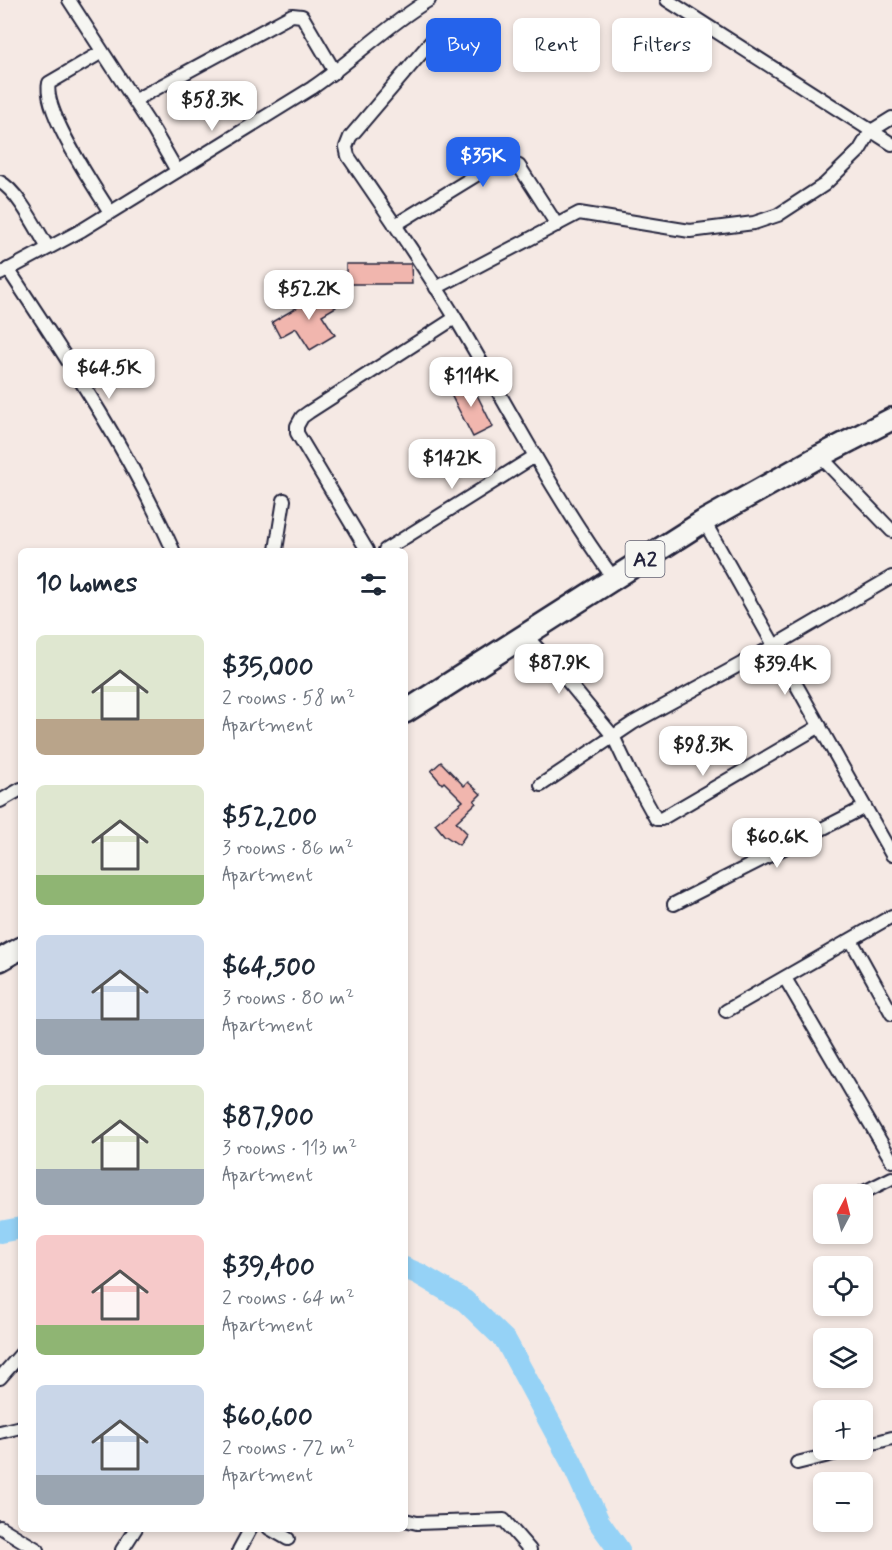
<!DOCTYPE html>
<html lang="en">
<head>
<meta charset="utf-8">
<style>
  :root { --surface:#fff; --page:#f2f2f3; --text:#1f2937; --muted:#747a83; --accent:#2563eb }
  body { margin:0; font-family:Mynerve,sans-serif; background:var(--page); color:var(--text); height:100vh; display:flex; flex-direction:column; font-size:22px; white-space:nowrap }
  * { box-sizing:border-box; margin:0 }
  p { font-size:20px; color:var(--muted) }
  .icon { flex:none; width:33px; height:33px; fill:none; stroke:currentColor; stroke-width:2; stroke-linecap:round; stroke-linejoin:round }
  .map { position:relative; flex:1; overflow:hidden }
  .sheet { position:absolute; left:18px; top:548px; width:390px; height:984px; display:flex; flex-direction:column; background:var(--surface); border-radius:9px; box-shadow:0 3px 9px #0003 }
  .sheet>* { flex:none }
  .hud { position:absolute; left:426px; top:18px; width:375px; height:54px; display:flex; gap:12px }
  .needle { width:39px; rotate:7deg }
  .tools { position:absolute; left:813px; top:1184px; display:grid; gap:12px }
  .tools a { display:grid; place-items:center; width:60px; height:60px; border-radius:9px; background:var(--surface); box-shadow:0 3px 9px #0003; font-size:30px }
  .price { position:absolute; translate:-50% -51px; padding:0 14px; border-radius:12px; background:#fff; color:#222; font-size:20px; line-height:39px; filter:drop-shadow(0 2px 3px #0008) }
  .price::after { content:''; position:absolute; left:50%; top:36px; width:18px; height:14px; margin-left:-9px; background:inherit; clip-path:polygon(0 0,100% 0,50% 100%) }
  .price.current { background:var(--accent); color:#fff }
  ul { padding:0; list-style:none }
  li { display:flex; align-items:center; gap:18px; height:150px; padding:0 18px }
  li span { display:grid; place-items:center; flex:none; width:168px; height:120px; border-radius:9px; color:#555 }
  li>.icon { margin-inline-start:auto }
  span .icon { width:72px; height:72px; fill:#fffc; stroke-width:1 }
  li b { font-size:26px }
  h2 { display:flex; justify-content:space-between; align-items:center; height:72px; padding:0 18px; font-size:26px }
  .chip { padding:0 21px; border-radius:9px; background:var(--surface); box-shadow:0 3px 9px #0003; font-size:21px; line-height:54px }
  .chip.current { background:var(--accent); color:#fff }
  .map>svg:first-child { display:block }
</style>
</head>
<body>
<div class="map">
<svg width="892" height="1550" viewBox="0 0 892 1550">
  <rect width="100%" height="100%" fill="#f5e9e4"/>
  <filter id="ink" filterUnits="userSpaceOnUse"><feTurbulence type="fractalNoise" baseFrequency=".0167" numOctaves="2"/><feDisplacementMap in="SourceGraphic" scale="12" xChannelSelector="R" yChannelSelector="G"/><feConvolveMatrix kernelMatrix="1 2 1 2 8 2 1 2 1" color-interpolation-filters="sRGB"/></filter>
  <g filter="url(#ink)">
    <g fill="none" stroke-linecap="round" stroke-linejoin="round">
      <g stroke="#95d2f6" stroke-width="22">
        <path d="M0 1232 21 1228"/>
        <path d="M405 1268 419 1274 465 1301 506 1341 572 1463 599 1522 619 1550"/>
      </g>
    </g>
    <g fill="#f1b6ae" stroke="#22223b" stroke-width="1.5">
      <path d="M346 264H411L412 284H346Z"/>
      <path d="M327 290 336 307 322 315 335 335 310 350 296 328 280 337 272 322Z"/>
      <path d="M469 379 493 427 473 437 448 389Z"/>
      <path d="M441 762 464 786 468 782 481 794 474 801 476 803 456 822 467 833 459 845 444 835 435 824 463 801 444 782 442 784 431 771Z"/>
    </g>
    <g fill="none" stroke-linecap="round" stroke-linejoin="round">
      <g stroke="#22223b" stroke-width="16">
        <g id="minor">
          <path d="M69 0 154 131 177 171"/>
          <path d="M667 0 892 144"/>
          <path d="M435 37 350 137 346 147 348 156C385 210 422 263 456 319 508 406 554 497 614 579"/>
          <path d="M102 52 49 83C42 110 95 188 110 212"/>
          <path d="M135 100 292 15 302 16 335 72"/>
          <path d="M0 182C18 191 37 230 48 248"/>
          <path d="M395 225 496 163 508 161 519 166 557 225"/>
          <path d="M8 269C68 360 129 451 173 550"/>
          <path d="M0 274 82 230 312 88C352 61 387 25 429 0"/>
          <path d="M436 288 579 213 690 231 754 223 778 215 824 185 859 151 871 131 892 118"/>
          <path d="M820 456 892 531"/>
          <path d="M704 521 892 855"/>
          <path d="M276 550 284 500"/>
          <path d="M367 550 297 433V426L302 417 309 412 455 318"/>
          <path d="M385 550 535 456"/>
          <path d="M526 636 565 678 613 736 630 772 656 819H661L820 726"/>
          <path d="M541 785 633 723 774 646 892 577"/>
          <path d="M0 801 21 789"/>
          <path d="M674 904 865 807"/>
          <path d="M851 940 892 1014"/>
          <path d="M785 978 892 1161"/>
          <path d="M726 1011 892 916"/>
          <path d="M860 1194 892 1178"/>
          <path d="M0 1378 21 1354"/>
          <path d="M0 1432 21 1427"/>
          <path d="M862 1446 892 1438"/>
          <path d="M797 1463 853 1449"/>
          <path d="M405 1520 417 1523 504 1520 530 1550"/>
          <path d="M0 1527 38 1550"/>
          <path d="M269 1528 288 1539"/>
          <path d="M122 1550 136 1528"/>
          <path d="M239 1550 251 1528"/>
        </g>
      </g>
      <g stroke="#22223b" stroke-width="26">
        <g id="trunk">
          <path d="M405 712 704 521 820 456 892 419"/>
          <path d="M0 960 21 948"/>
        </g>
      </g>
      <use href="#minor" stroke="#f6f6f2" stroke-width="12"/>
      <use href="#trunk" stroke="#f6f6f2" stroke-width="21"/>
    </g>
  </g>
  <g text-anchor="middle" stroke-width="5" stroke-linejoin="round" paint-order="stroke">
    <rect fill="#f6f6f2" stroke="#626272" stroke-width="1.5" x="625.5" y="541" width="39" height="36" rx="4.5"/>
    <g font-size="21" font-weight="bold" fill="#22223b">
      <text x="645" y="566">A2</text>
    </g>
  </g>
</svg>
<div class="tools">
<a><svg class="needle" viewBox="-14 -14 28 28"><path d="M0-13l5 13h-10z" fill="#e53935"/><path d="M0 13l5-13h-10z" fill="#747a83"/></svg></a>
<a><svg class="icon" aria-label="locate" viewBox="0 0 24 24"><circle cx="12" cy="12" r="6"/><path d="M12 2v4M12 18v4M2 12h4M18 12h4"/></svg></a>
<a><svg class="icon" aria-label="layers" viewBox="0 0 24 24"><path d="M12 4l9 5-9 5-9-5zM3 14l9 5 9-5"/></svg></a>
<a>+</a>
<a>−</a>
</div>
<b class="price" style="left:212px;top:132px">$58.3K</b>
<b class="price current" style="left:483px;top:188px">$35K</b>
<b class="price" style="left:309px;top:321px">$52.2K</b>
<b class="price" style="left:109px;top:400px">$64.5K</b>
<b class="price" style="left:471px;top:408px">$114K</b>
<b class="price" style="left:452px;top:490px">$142K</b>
<b class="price" style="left:559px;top:695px">$87.9K</b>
<b class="price" style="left:785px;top:696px">$39.4K</b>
<b class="price" style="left:703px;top:777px">$98.3K</b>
<b class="price" style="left:777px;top:869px">$60.6K</b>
<div class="hud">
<a class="chip current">Buy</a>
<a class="chip">Rent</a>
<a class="chip">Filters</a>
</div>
<section class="sheet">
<h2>10 homes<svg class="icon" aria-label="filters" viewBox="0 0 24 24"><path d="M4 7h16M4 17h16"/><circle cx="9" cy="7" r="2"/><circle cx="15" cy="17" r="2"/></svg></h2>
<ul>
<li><span style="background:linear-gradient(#dfe7d0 70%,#b9a48a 0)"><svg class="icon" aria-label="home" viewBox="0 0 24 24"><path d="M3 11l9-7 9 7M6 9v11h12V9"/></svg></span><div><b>$35,000</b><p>2 rooms · 58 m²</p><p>Apartment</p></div></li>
<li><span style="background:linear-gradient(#dfe7d0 75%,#8fb573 0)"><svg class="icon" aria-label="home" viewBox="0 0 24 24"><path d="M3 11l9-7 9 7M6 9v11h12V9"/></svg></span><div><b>$52,200</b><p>3 rooms · 86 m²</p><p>Apartment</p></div></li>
<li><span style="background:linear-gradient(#c9d6e8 70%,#9aa5b1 0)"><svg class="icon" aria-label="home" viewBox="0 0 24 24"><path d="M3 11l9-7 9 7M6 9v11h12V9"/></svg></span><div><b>$64,500</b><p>3 rooms · 80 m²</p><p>Apartment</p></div></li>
<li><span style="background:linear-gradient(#dfe7d0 70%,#9aa5b1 0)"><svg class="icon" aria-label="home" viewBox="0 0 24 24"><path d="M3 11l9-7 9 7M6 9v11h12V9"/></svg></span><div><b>$87,900</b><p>3 rooms · 113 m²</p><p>Apartment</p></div></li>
<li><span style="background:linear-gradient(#f6c9c9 75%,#8fb573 0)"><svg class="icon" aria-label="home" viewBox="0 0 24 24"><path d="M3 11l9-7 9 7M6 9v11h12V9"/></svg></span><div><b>$39,400</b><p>2 rooms · 64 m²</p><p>Apartment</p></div></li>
<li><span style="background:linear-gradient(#c9d6e8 75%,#9aa5b1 0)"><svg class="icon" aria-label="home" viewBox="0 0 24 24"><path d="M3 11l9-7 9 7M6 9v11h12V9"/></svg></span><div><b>$60,600</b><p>2 rooms · 72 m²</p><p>Apartment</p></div></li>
</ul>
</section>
</div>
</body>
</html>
